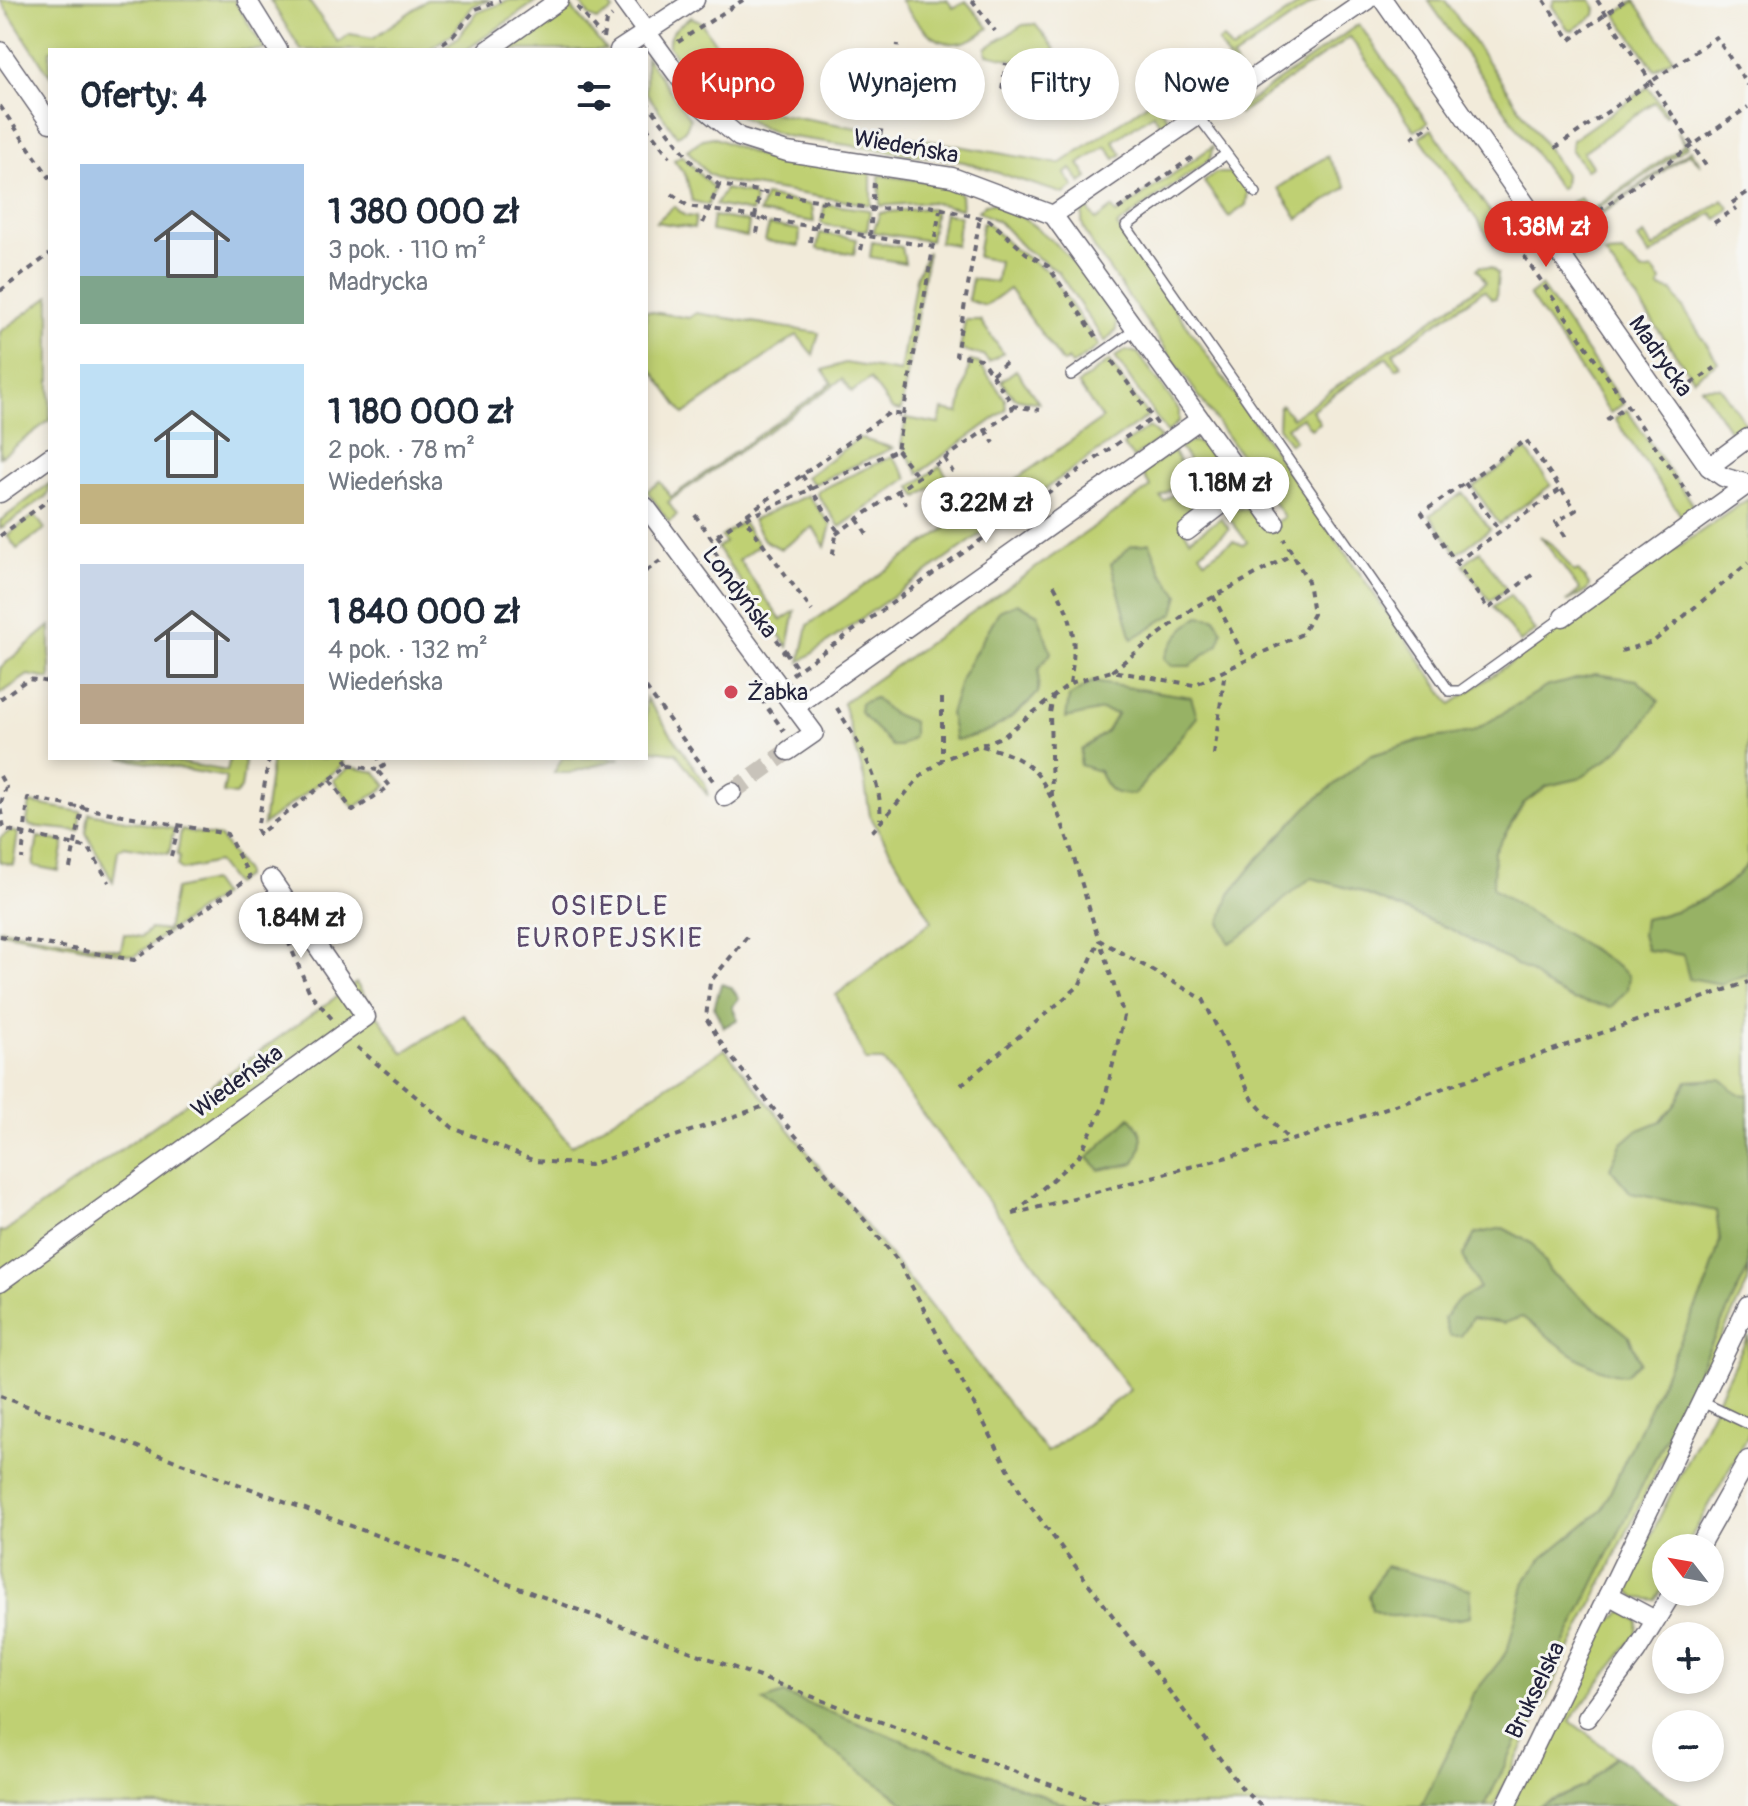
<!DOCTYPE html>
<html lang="pl">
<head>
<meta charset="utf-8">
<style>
  :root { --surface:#fff; --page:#f6f6f7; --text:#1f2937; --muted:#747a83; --accent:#d93025 }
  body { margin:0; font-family:Pangolin,sans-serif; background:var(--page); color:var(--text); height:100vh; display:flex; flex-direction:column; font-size:30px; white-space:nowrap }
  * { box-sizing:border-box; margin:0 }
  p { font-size:26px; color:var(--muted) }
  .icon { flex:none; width:44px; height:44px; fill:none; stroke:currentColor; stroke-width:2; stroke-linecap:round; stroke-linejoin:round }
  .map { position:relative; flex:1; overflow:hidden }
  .drawer { position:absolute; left:48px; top:48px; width:600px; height:712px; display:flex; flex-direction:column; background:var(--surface); border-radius:0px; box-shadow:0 4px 12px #0003 }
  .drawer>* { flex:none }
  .hud { position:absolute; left:672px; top:48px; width:760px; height:72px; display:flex; gap:16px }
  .needle { width:52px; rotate:301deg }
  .tools { position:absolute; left:1652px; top:1534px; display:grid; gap:16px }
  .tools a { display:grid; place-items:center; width:72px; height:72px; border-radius:50%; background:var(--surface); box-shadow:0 4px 12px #0003; font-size:40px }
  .price { position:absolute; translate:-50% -68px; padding:0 18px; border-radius:28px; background:#fff; color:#222; font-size:26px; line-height:52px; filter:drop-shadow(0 2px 4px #0008) }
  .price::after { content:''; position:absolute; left:50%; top:48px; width:24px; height:18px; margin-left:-12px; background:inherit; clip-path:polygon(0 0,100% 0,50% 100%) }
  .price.active { background:var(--accent); color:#fff }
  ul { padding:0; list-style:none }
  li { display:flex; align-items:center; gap:24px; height:200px; padding:0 32px }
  li span { display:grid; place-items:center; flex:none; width:224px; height:160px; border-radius:0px; color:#555 }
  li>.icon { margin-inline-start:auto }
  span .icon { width:96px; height:96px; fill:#fffc; stroke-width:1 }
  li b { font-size:34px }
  h2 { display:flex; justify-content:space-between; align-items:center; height:96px; padding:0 32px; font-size:34px }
  .tag { padding:0 28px; border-radius:36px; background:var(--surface); box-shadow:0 4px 12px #0003; font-size:28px; line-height:72px }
  .tag.active { background:var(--accent); color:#fff }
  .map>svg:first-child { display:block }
</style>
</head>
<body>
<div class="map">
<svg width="1748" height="1806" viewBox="0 0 1748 1806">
  <rect width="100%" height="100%" fill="#f6f6f2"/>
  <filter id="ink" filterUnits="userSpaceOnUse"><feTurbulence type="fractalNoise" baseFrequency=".0125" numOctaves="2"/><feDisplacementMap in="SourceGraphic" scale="16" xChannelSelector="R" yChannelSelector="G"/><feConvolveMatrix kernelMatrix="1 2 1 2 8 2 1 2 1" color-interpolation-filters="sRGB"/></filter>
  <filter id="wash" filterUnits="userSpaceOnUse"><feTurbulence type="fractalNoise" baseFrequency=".006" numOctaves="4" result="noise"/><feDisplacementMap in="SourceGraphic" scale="32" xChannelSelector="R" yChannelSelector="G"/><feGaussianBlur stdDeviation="1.8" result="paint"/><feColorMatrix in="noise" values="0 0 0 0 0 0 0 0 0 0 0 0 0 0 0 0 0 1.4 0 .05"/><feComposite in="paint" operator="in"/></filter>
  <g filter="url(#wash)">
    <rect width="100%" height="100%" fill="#f2ebda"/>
    <g fill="#bfd073" stroke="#707957" stroke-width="2">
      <path d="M0 0H234L265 50H50V76Z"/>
      <path d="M270 0H308L338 42 350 34 373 38 427 0H490L473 6 453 33 428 50H301Z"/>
      <path d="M510 0H538L466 50H439L457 38 478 12Z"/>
      <path d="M606 0 614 10 597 20 590 17 579 1Z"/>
      <path d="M900 0H947L953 8 966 1 989 28C947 62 925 34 900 0Z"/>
      <path d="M1305 0H1317L1232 59 1241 72 1237 74 1218 42 1223 39 1232 51Z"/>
      <path d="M1428 0H1445L1565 174 1564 186 1560 189Z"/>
      <path d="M1554 0H1591L1596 9 1595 15 1573 30 1568 29 1552 6Z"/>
      <path d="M1635 1 1673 58 1655 70 1616 14Z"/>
      <path d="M571 7 606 50H510Z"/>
      <path d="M691 17 700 21 763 111 1060 164 1210 60C1209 74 1208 94 1197 103L1187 90 1161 108 1170 122 1163 127 1153 114 1113 141 1122 154 1115 159 1106 146 1079 164 1088 178 1081 183 1071 169 1065 174 1074 187 1064 194 964 162 785 136C737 121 696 90 669 47 667 31 679 26 691 17Z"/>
      <path d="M1035 24 1055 49 1051 69 987 54 986 48 1023 25Z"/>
      <path d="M1359 24 1428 123 1415 131 1350 37 1239 114 1237 110Z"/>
      <path d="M646 57 690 119 686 129 677 136 646 92Z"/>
      <path d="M1648 87 1667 114 1665 116 1654 102 1583 152 1592 166 1586 170 1571 149 1572 140Z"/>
      <path d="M1432 129 1516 249 1505 252 1495 246 1420 137Z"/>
      <path d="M1677 130 1688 146 1581 220 1570 203 1580 198 1590 211 1684 145Z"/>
      <path d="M713 137 761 157 871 173V205L722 181 707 173 687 150 703 139Z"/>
      <path d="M1213 146 1210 159 1117 226 1451 704 1748 499V1282L1494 1806H0V1231L4 1232 356 983 403 1053 463 1014 571 1146 725 1049 1047 1452 1130 1390 883 1061H866L836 995 932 921 870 816 864 778 843 703 1151 487 1142 473 1173 451 1188 477 1160 497 1164 501 1191 481 1210 504 1181 525 1190 539 1221 518 1229 529 1200 553 1205 560 1233 541 1243 545 1247 542 1226 514 1236 508 1251 510 1265 529 1284 517 1095 249C1087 235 1076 222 1086 206L1096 220 1112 208 1116 214Z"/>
      <path d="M1691 150 1701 165 1689 153 1595 219 1604 233 1595 240 1584 224Z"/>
      <path d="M682 155 714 189 708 205 692 201 686 176 674 160Z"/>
      <path d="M1327 156 1347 187 1298 219 1278 188Z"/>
      <path d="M1215 173H1235L1248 191 1246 205 1229 217 1204 182Z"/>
      <path d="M879 175 937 183 951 186 961 195 962 209 930 202 880 206Z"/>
      <path d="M725 189 751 194 755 199 752 212 715 205Z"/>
      <path d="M765 196 812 205 814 222 759 213Z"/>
      <path d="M1723 200 1730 209 1717 219 1712 213 1650 256 1638 239 1644 235 1653 248Z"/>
      <path d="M998 203C1048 229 1089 273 1117 322L1116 330 1105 342 1058 272 1024 248 999 222 978 211 985 204Z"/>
      <path d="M825 204 870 210 867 231 825 225 821 223Z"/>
      <path d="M674 206 685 216 696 217 694 228 656 222Z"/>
      <path d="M1563 207 1589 244H1570L1554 218Z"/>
      <path d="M927 208 935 210 930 241 873 232 880 213Z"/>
      <path d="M944 213 960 216 956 245 939 242Z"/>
      <path d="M713 216 749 222 747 237 711 231Z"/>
      <path d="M986 222 1014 249 1049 272 1099 346 1072 365 1068 359 1063 363 1009 289 985 306 968 300 972 279 996 282 999 261 977 257 982 224Z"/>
      <path d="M769 225 800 230 799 246 765 241Z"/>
      <path d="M820 233 857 239 854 254 817 249Z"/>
      <path d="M872 242 902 247 905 263 870 257Z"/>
      <path d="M928 251 901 411 892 409 870 379 852 392 842 379 668 502 677 515 669 522 647 491 660 482 671 497 832 383 823 370 845 363 900 372 916 277Z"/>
      <path d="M1623 253 1642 272 1653 270 1661 281 1659 288 1672 291 1718 362 1693 379 1605 254Z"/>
      <path d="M1480 266 1491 268 1498 274 1496 298 1492 299 1484 290 1393 353 1402 366 1396 369 1387 357 1312 410 1320 423 1311 429 1302 417 1287 427 1295 440 1290 444 1278 427 1279 408 1282 405 1292 418 1486 282 1477 269Z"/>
      <path d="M1541 286 1623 404 1610 413 1529 295Z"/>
      <path d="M50 296V420L0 457V332Z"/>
      <path d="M646 311 689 318 696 313 819 333 813 355 797 335 684 414 646 362Z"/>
      <path d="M965 320H980L1003 353 989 362 983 355 960 350Z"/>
      <path d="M1126 350 1138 353 1179 410V421L1167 433 1115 357Z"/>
      <path d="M970 361 979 363 1005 399 1006 410 919 473 901 445 906 418 939 424 942 410 959 413Z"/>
      <path d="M1109 361 1148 416 800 662 808 625 1102 419 1078 384Z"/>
      <path d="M1016 370 1039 403 1014 398 1001 381Z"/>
      <path d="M1701 387H1720L1746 424 1735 439Z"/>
      <path d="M1627 410 1697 511 1687 519 1682 517 1615 419Z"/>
      <path d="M1149 427 1161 438 1133 458 1123 445Z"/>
      <path d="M859 438 893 448 814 484 806 477Z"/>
      <path d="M1193 441C1209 445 1230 472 1226 489L1217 499 1179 447Z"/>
      <path d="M1526 450 1551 485 1499 524 1473 487Z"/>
      <path d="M892 456 908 478 840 527 817 494 818 491Z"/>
      <path d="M940 466 947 476 918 497 911 487Z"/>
      <path d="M50 483 48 495 0 529V521Z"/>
      <path d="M1463 493 1490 529 1457 554 1430 515Z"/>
      <path d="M808 495 831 525 825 547 813 527 781 549 764 540 752 520Z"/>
      <path d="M35 515 45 529 17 549 7 535Z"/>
      <path d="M742 522 759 545 739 560 781 620 795 611 788 647 717 548 725 542 721 537Z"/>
      <path d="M1540 536 1555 547 1574 572 1578 570 1589 585 1587 591 1566 602 1580 590Z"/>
      <path d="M1480 551 1506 589 1490 601 1463 564Z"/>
      <path d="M1510 595 1535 631 1520 642 1493 607Z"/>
      <path d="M50 626V679L28 675 0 694V668Z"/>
      <path d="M646 698 705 783 708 796 676 753 646 749Z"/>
      <path d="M121 758H153L227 771 230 758H242L245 762 241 789 235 795 223 793 226 777Z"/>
      <path d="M272 758H340L344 764 263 825Z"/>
      <path d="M562 758H621L569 773H554Z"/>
      <path d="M350 767 376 772 387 786 354 808 333 780Z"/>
      <path d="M30 803 82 812 79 831 30 826 27 822Z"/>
      <path d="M89 813 174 829 169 854 124 846 118 850 113 882 86 833Z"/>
      <path d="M181 830 220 837 245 872V877L234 884 217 862 182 870 178 866 180 856 177 855Z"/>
      <path d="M10 831 18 833 13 865 0 862V838Z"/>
      <path d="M38 837 64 842 59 871 33 866Z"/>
      <path d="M211 881 221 895 134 956 0 932V929L121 950 124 934 141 937 150 929 167 931 175 889Z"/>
      <path d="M1748 1336V1436L1685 1548H1666V1582L1656 1600 1637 1598 1630 1591 1629 1580Z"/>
      <path d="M1623 1611 1638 1621 1637 1633 1570 1721 1682 1806H1504L1534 1768 1602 1627Z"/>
    </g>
    <g fill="#97b265" stroke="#5c6a50" stroke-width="2">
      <path d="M1150 543 1162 573 1179 595 1174 613 1132 639 1111 564 1131 546Z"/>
      <path d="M1017 603 1038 614 1051 653 1039 668 1038 693C1013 719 991 735 955 740L950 714 962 676 999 611Z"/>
      <path d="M1199 616 1215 618 1222 631 1219 644 1190 666H1172L1164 658C1173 640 1183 627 1199 616Z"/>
      <path d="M1595 674 1637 680 1659 701 1636 734 1606 760 1578 779 1547 786 1523 804 1494 853 1493 888C1536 921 1587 941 1629 976L1627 990 1611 1007 1573 1000 1546 986 1530 972 1450 929 1358 891 1312 878C1281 896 1261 928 1229 943L1220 923 1230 894 1259 858 1307 807 1369 756 1421 740 1472 732 1546 687Z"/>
      <path d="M1092 682 1191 697 1197 717 1135 794C1113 796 1108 791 1099 771L1080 765 1081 750 1107 731 1117 714 1102 710 1066 718 1069 697Z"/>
      <path d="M875 698 891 713 913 722V737L900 746H892L860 712 861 703Z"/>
      <path d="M1748 864V974L1721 984 1689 978 1683 955 1647 950 1642 935 1644 919C1684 911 1722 896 1748 864Z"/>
      <path d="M721 984 731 987 739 998 732 1007 738 1019 724 1027 714 1008Z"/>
      <path d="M1721 1079 1738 1094 1748 1095V1269L1485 1806H1421L1463 1722 1472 1696 1507 1652 1526 1578 1542 1559 1602 1510 1709 1279 1720 1240 1716 1211 1631 1193 1610 1168 1621 1144 1636 1131 1661 1121 1675 1105 1687 1081Z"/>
      <path d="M1130 1117C1145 1133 1145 1143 1135 1163L1100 1170 1088 1158Z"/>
      <path d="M1503 1228 1533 1244 1550 1272 1629 1336 1640 1362 1625 1375C1583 1371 1556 1340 1522 1317L1504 1323 1472 1318 1461 1336H1449L1444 1318 1457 1301 1479 1288 1463 1256 1475 1234Z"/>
      <path d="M1385 1566 1471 1589 1470 1617C1439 1624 1435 1614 1411 1615 1391 1616 1391 1619 1372 1610L1369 1595Z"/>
      <path d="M784 1694 1069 1806H909L763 1701Z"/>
      <path d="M1616 1756 1682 1806H1538L1585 1786Z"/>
    </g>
  </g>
  <g filter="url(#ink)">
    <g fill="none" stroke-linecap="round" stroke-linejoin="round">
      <path stroke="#c8c3ba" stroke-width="18" stroke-dasharray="18 9" stroke-linecap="butt" d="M732 792 788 751"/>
      <g stroke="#6b6873" stroke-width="12">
        <g id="lane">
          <path d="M1198 116 1256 193"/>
          <path d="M1225 155 1126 226 1449 691H1460L1563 617"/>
          <path d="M1071 375 1136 329"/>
          <path d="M1702 1402 1748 1424"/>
        </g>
      </g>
      <g stroke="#6b6873" stroke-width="21">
        <g id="street">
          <path d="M247 0 278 50"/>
          <path d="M623 0 698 103 739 137 787 152 952 177 1053 215 1275 523"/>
          <path d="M1383 0 1709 467 1723 477 1748 484"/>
          <path d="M488 50 559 0"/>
          <path d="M619 50 695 0"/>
          <path d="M0 51 50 123"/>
          <path d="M1053 215 1367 0"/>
          <path d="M1709 467 1748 438"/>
          <path d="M0 493 50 457"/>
          <path d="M646 507 814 733 788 751"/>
          <path d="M1187 531 1247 485"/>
          <path d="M1563 617 1748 484"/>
          <path d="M796 706 1199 420"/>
          <path d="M725 797 732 792"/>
          <path d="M0 1282 366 1017 271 879"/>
          <path d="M1698 1548 1748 1460"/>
          <path d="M1608 1595 1655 1620"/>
          <path d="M1587 1718 1636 1652 1673 1592"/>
          <path d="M1506 1806 1748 1305"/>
        </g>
      </g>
      <g stroke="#6b6873" stroke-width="4" stroke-dasharray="6 6" stroke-linecap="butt">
        <path d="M972 0 995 31"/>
        <path d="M1544 0 1570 40 1625 0"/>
        <path d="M1597 0 1708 169"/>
        <path d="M577 7 601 36"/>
        <path d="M603 38 606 21 612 16"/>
        <path d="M678 42 743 0"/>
        <path d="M433 50 454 35 476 9 500 0"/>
        <path d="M895 70 898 44"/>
        <path d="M1002 89 1006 63"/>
        <path d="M646 101 693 164 719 185 876 209 929 206 989 220 1026 253 1048 266 1099 341"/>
        <path d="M0 106 50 178"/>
        <path d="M646 126 670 157"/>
        <path d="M1411 138 1432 124"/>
        <path d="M878 147 882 126"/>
        <path d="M1555 148 1716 37 1748 85"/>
        <path d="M672 194 688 206 934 247"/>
        <path d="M1732 203 1748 192"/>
        <path d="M1118 209 1194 156"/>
        <path d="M755 217 760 192"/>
        <path d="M703 223 719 185"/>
        <path d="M1714 223 1736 208"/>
        <path d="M1579 224 1748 107"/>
        <path d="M816 227 822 201"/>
        <path d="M757 233 760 218"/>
        <path d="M870 236 874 183"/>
        <path d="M810 242 812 227"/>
        <path d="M861 250 864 236"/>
        <path d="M1524 256 1693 501"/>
        <path d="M0 291 50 254"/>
        <path d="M1112 361 1153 418"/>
        <path d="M992 374 1009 360"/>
        <path d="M1691 384 1715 368"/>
        <path d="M1012 406 1040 410"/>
        <path d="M903 415 940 210"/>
        <path d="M1606 420 1627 406"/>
        <path d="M985 430 994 443"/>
        <path d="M897 450 918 477"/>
        <path d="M944 458 953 472"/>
        <path d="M802 475 837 530 832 558"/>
        <path d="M1465 483 1500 531"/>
        <path d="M898 490 906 505"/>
        <path d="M695 515 712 539 889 413 903 415 897 450 745 519 812 611"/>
        <path d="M857 519 867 534"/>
        <path d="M836 534 1013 411 1011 402 981 359 956 355 980 217"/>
        <path d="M717 535 722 542 712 548 785 651 780 654"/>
        <path d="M0 536 50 499"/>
        <path d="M1456 562 1561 489"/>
        <path d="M646 571 663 559"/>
        <path d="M1532 575 1488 609 1422 513 1526 440 1576 510 1556 522 1567 539"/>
        <path d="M1054 585C1075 623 1077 641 1070 683"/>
        <path d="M1213 596 1246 660"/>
        <path d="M785 651 798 670"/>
        <path d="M1621 651 1653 642 1748 563"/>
        <path d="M1112 671 1193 608 1293 554"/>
        <path d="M792 674 1153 418 1158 425"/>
        <path d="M646 688 714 782"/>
        <path d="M942 698V760"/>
        <path d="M0 699 28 679 50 682"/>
        <path d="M761 699 784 731"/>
        <path d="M837 708C856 740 884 780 880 819"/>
        <path d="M982 746C1001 751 1022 757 1036 773 1062 803 1085 899 1099 940L1203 999 1253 1100 1290 1141"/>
        <path d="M1214 755 1225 670"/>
        <path d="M269 758 257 830 259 834 349 765 345 758"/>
        <path d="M349 765 377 770"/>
        <path d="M0 776 6 787 0 806 4 829 89 848 109 882"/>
        <path d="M330 780 353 811 390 786 377 770 384 766 378 758"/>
        <path d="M1052 796 1050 713 1053 697"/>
        <path d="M872 832 920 777 942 760 1004 736 1070 683 1112 671 1194 685 1302 634 1313 614 1308 581 1284 539"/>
        <path d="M171 856 179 826"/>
        <path d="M70 868 83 805"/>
        <path d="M0 936 134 960 250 877 227 834 28 798 22 859"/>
        <path d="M747 937 710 982 706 1018 726 1051 899 1262 1022 1495 1245 1792 1261 1806"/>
        <path d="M288 941 310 993 333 1020"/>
        <path d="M357 1047 453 1128 535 1161 589 1165 765 1106"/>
        <path d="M961 1085 1079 986 1098 943"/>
        <path d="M1015 1213 1079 1156 1103 1107 1124 1016 1100 942"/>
        <path d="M1013 1214 1303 1137 1748 982"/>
        <path d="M0 1396 1108 1806"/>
      </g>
      <use href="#lane" stroke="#fff" stroke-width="9"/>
      <use href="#street" stroke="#fff" stroke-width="18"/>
    </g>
  </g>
  <circle fill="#d1495b" stroke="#f6f6f2" stroke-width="3" cx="731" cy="692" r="8"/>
  <g text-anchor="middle" stroke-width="6" stroke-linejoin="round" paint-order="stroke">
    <g font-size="24" fill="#22223b" stroke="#f6f6f2">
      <text transform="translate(906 146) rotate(10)" y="8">Wiedeńska</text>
      <text transform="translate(1661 356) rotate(55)" y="8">Madrycka</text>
      <text transform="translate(740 592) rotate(53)" y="8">Londyńska</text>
      <text transform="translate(237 1081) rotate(-36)" y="8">Wiedeńska</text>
      <text transform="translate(1535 1690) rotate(-64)" y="8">Brukselska</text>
    </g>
    <g font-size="24" fill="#22223b" stroke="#f6f6f2" text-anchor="start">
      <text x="747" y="700">Żabka</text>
    </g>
    <g font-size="28" letter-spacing="2" fill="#5b4a6c" stroke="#f6f6f2">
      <text x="610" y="915">OSIEDLE<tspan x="610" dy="32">EUROPEJSKIE</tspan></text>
    </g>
  </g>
</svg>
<div class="tools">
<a><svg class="needle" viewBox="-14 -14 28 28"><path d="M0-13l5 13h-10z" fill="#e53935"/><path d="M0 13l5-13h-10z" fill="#747a83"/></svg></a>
<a>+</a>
<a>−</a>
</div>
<b class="price active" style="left:1546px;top:269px">1.38M zł</b>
<b class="price" style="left:1230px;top:525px">1.18M zł</b>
<b class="price" style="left:986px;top:545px">3.22M zł</b>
<b class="price" style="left:301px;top:960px">1.84M zł</b>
<div class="hud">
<a class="tag active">Kupno</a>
<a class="tag">Wynajem</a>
<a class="tag">Filtry</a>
<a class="tag">Nowe</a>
</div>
<section class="drawer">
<h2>Oferty: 4<svg class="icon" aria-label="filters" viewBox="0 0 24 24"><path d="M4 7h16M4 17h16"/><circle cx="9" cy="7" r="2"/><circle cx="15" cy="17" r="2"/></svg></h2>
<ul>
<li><span style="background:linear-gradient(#a9c7e8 70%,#7fa58c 0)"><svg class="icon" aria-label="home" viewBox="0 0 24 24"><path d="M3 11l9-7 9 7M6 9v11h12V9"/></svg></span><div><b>1 380 000 zł</b><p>3 pok. · 110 m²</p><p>Madrycka</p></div></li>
<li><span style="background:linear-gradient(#bfe0f5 75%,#c2b280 0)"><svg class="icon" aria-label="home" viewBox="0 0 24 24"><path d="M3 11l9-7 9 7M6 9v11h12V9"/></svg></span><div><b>1 180 000 zł</b><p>2 pok. · 78 m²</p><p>Wiedeńska</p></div></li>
<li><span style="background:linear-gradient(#c9d6e8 75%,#b9a48a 0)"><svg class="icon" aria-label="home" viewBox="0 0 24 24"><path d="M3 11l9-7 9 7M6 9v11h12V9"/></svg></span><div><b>1 840 000 zł</b><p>4 pok. · 132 m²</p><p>Wiedeńska</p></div></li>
</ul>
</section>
</div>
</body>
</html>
